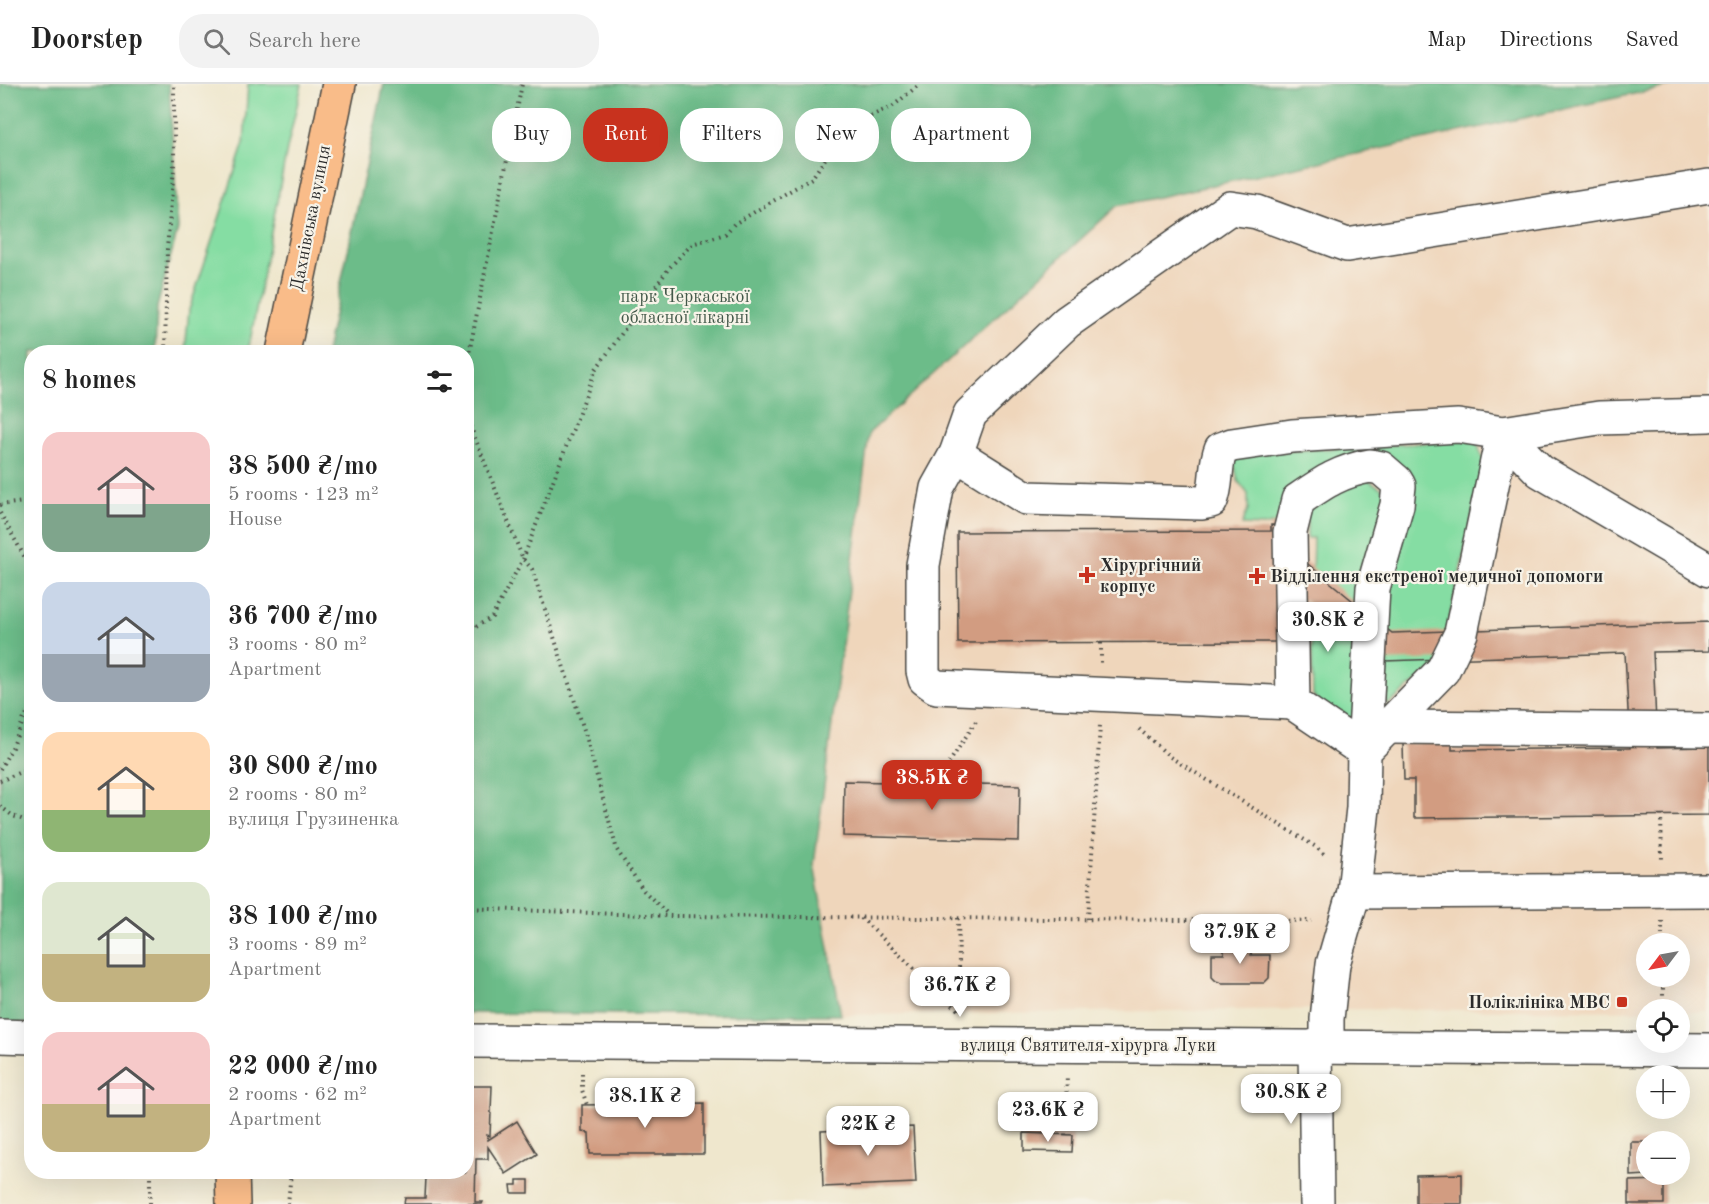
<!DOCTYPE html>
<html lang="en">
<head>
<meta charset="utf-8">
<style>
  :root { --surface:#fff; --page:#f2f2f2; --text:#222; --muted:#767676; --line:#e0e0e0; --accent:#c8321e }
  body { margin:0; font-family:"Old Standard TT",serif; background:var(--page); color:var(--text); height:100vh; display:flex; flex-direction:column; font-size:22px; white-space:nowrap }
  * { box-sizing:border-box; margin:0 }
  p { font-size:20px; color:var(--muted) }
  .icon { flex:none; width:33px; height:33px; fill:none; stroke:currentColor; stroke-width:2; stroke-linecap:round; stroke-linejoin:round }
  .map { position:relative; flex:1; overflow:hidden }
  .panel { position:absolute; left:24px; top:261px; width:450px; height:834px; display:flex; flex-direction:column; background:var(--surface); border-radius:24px; box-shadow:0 6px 24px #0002 }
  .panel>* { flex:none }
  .hud { position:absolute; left:492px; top:24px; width:570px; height:54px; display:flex; gap:12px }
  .needle { width:39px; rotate:238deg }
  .fabs { position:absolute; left:1636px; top:849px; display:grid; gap:12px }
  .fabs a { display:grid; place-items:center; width:54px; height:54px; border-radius:50%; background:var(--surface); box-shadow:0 6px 24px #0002; font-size:30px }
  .price { position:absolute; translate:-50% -51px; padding:0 14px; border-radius:12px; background:#fff; color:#222; font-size:20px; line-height:39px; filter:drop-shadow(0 2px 3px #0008) }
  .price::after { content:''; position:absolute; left:50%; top:36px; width:18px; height:14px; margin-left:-9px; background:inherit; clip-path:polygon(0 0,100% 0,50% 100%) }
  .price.active { background:var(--accent); color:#fff }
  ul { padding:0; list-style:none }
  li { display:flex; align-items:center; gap:18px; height:150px; padding:0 18px }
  li span { display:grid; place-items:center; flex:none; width:168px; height:120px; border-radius:18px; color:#555 }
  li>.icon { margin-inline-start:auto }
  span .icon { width:72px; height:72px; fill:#fffc; stroke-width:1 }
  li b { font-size:26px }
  h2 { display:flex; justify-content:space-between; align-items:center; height:72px; padding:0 18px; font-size:26px }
  .pill { padding:0 21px; border-radius:24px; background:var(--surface); box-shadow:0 6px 24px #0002; font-size:21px; line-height:54px }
  .pill.active { background:var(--accent); color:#fff }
  header { display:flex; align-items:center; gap:36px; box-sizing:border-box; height:84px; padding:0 30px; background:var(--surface); border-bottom:2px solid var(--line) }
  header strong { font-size:28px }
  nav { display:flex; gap:33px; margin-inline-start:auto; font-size:21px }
  .search { width:420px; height:54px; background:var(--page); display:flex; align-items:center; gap:15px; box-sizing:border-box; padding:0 21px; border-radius:24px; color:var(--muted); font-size:22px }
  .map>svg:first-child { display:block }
</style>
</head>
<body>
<header>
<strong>Doorstep</strong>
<div class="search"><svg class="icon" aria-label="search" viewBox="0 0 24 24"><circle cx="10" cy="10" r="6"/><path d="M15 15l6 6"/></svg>Search here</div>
<nav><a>Map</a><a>Directions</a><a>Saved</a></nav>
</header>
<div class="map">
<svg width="1709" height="1120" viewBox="0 0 1709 1120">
  <rect width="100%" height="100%" fill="#f7f3e8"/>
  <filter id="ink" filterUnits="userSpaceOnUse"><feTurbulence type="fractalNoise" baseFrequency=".0167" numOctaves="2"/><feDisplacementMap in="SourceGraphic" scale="12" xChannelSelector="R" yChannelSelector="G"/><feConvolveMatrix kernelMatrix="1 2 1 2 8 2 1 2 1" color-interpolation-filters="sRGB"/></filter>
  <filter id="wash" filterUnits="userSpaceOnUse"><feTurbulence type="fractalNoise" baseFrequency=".008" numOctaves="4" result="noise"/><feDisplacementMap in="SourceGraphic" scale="24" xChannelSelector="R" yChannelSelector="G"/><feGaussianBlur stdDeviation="1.35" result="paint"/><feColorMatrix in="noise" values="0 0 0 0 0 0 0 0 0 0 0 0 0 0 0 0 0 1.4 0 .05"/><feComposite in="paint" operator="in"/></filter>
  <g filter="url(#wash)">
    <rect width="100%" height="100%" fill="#efe7cd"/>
    <path fill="#efd6bb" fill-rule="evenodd" d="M1680 0H1709V928H1680V926H1647V927L1328 925 841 931 814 781 869 349 1117 122ZM1647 860H1680V892H1647Z"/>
    <g fill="#85dda3" stroke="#588467" stroke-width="1.5">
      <path d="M248 0H302L287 65 248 268H185L189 226 244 59Z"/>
      <path d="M1476 356 1484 378 1440 579 1386 622 1387 530 1395 381 1277 438 1265 442 1242 441 1248 425V410L1238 397 1233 375 1240 370Z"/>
      <path d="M1360 391 1386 407 1355 634 1348 638 1322 625 1313 611 1311 529 1313 454H1307V421Z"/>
    </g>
    <g fill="#6cbc89" stroke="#4c745a" stroke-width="1.5">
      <path d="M0 0H169L178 145 157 223 155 268H32V939L0 941Z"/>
      <path d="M384 0H1680L1117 122 869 349 814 781 841 931 467 929 466 268H326Z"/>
    </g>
    <g id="blocks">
      <g fill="#d29c81">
        <path d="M1271 441 1303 442V476L1392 549 1709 538V567L1653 568 1657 664 1709 663V731L1414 734V696H1404L1403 660 1452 659V666L1630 664 1625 569 1384 577 1303 514 1304 558 958 559 957 448 1271 447Z"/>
        <path d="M844 697 1020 701 1019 757 843 752Z"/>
        <path d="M1224 858H1251V871H1270L1269 894 1264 899H1222L1216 897 1212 893V870H1224Z"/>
        <path d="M466 1002H492L490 1052 487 1051 488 1056 517 1037 537 1070 506 1090 488 1063V1075H476L475 1118H483L482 1120H404L405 1114H425L426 1093 388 1091V1088H466Z"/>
        <path d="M704 1019V1070H590L589 1049 582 1048V1021Z"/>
        <path d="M913 1043 916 1099 823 1103 821 1047Z"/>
        <path d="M1024 1049 1073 1051 1072 1068 1024 1067Z"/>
        <path d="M1631 1058H1647V1091L1631 1092Z"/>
        <path d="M1462 1090V1120H1416V1091Z"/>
        <path d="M517 1096H529V1109H512L511 1101H517Z"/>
        <path d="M1664 1096V1120H1629V1097Z"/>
      </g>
    </g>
  </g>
  <g filter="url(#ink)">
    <use href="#blocks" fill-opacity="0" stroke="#484743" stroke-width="1.5"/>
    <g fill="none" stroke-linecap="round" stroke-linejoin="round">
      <g stroke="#484743" stroke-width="36">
        <g id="minor">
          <path d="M1709 102 1347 161 1257 128 1230 124 1067 238 970 330 956 370 1026 414 1201 419 1211 417C1218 400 1214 382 1221 365L1232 361 1292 352 1458 342 1503 349 1540 387 1709 486"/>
          <path d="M956 370 937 404 923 481V587L925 595 936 603 1293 619"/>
          <path d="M1370 382 1381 384 1396 397 1399 402 1397 421 1373 504 1364 667 1293 619 1290 448 1298 416C1323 399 1340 387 1370 382Z"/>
          <path d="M1388 643 1709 646"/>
          <path d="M1354 808 1709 806"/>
          <path d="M0 952 32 953"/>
          <path d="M466 957 1709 966"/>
          <path d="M1315 962 1317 1120"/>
          <path d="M1327 962V935L1333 880 1354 808 1363 724 1364 667 1443 586 1461 549 1503 349 1599 334 1709 331"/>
        </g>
      </g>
      <g stroke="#484743" stroke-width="36">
        <g id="major">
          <path d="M283 268 339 0"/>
          <path d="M232 1088 233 1120"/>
        </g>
      </g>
      <g stroke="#484743" stroke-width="4" stroke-dasharray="1.5 4.5" stroke-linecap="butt">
        <path d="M165 268 167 165 174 83V0"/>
        <path d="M466 285 522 0"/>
        <path d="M466 331 523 475 532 485 586 652 617 766 644 807 669 831"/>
        <path d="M0 421 32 417"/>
        <path d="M0 429 32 486"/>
        <path d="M466 549 492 533 523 475 596 285 669 184 692 160 725 150 734 140 812 94 847 43 893 22 920 0"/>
        <path d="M1101 559V579"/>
        <path d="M1139 645 1170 673 1316 763 1326 772"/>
        <path d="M0 685 13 662 27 627 32 625"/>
        <path d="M0 697 32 683"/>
        <path d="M936 699 976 637"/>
        <path d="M0 722 13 732 32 739"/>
        <path d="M1661 731 1662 776"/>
        <path d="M466 824 670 832 1312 837"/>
        <path d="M466 832 475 825"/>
        <path d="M861 834 960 928"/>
        <path d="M958 834 960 928"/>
        <path d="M1088 835 1100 641"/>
        <path d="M1662 837V860"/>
        <path d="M1663 892V926"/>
        <path d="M582 989V1006L587 1021"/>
        <path d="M1065 1051 1067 992"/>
        <path d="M150 1088V1120"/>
        <path d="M288 1120 291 1088"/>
      </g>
      <use href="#minor" stroke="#fff" stroke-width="33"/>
      <use href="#major" stroke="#f9bc89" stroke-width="33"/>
    </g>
  </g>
  <g fill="#c8321e" stroke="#f7f3e8" stroke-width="2">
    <path d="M1084 482h6v6h6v6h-6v6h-6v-6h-6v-6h6z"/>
    <path d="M1254 483h6v6h6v6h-6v6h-6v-6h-6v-6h6z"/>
    <rect x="1616" y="912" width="12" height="12" rx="3"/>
  </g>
  <g text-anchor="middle" stroke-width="4.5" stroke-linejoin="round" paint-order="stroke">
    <g font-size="18" fill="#2b2b2b" stroke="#f7f3e8">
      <text transform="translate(310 134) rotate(-79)" y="6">Дахнівська вулиця</text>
      <text x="1088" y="967">вулиця Святителя-хірурга Луки</text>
    </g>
    <g font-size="18" fill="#425849" stroke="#f7f3e8">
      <text x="685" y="218">парк Черкаської<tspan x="685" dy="21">обласної лікарні</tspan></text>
    </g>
    <g font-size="18" font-weight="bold" fill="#2b2b2b" stroke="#f7f3e8" text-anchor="start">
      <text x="1100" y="487">Хірургічний<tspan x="1100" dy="21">корпус</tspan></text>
      <text x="1270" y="498">Відділення екстреної медичної допомоги</text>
      <text x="1610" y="924" text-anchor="end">Поліклініка МВС</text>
    </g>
  </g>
</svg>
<div class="fabs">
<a><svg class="needle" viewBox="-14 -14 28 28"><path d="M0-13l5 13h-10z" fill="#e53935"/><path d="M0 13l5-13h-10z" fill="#767676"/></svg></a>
<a><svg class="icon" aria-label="locate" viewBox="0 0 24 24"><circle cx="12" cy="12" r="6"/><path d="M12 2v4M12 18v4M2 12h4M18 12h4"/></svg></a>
<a>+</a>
<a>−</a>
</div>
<b class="price" style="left:1328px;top:569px">30.8K ₴</b>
<b class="price active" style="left:932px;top:727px">38.5K ₴</b>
<b class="price" style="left:1240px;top:881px">37.9K ₴</b>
<b class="price" style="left:960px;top:934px">36.7K ₴</b>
<b class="price" style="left:1291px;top:1041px">30.8K ₴</b>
<b class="price" style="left:645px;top:1045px">38.1K ₴</b>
<b class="price" style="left:1048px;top:1059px">23.6K ₴</b>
<b class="price" style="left:868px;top:1073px">22K ₴</b>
<div class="hud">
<a class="pill">Buy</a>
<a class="pill active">Rent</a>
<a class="pill">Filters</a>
<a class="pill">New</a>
<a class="pill">Apartment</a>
</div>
<section class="panel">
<h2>8 homes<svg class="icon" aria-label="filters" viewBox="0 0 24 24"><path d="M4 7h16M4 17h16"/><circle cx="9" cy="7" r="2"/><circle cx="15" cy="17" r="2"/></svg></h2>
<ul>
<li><span style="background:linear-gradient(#f6c9c9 60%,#7fa58c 0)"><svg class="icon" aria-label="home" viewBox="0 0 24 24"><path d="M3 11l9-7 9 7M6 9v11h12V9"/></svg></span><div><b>38 500 ₴/mo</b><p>5 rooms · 123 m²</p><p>House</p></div></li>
<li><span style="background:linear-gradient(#c9d6e8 60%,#9aa5b1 0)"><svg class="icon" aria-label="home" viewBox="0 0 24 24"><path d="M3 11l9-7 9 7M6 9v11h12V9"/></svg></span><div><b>36 700 ₴/mo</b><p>3 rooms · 80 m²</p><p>Apartment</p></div></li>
<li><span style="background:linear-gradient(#ffd9b3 65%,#8fb573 0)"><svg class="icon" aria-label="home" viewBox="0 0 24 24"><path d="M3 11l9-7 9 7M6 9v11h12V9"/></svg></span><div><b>30 800 ₴/mo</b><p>2 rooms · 80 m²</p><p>вулиця Грузиненка</p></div></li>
<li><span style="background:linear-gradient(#dfe7d0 60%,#c2b280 0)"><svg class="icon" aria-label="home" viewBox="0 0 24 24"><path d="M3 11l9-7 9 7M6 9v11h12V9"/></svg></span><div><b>38 100 ₴/mo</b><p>3 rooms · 89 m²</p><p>Apartment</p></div></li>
<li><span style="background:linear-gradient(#f6c9c9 60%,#c2b280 0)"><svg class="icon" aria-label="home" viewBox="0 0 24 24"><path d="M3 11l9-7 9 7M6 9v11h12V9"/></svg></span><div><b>22 000 ₴/mo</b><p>2 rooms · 62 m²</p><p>Apartment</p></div></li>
</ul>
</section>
</div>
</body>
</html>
